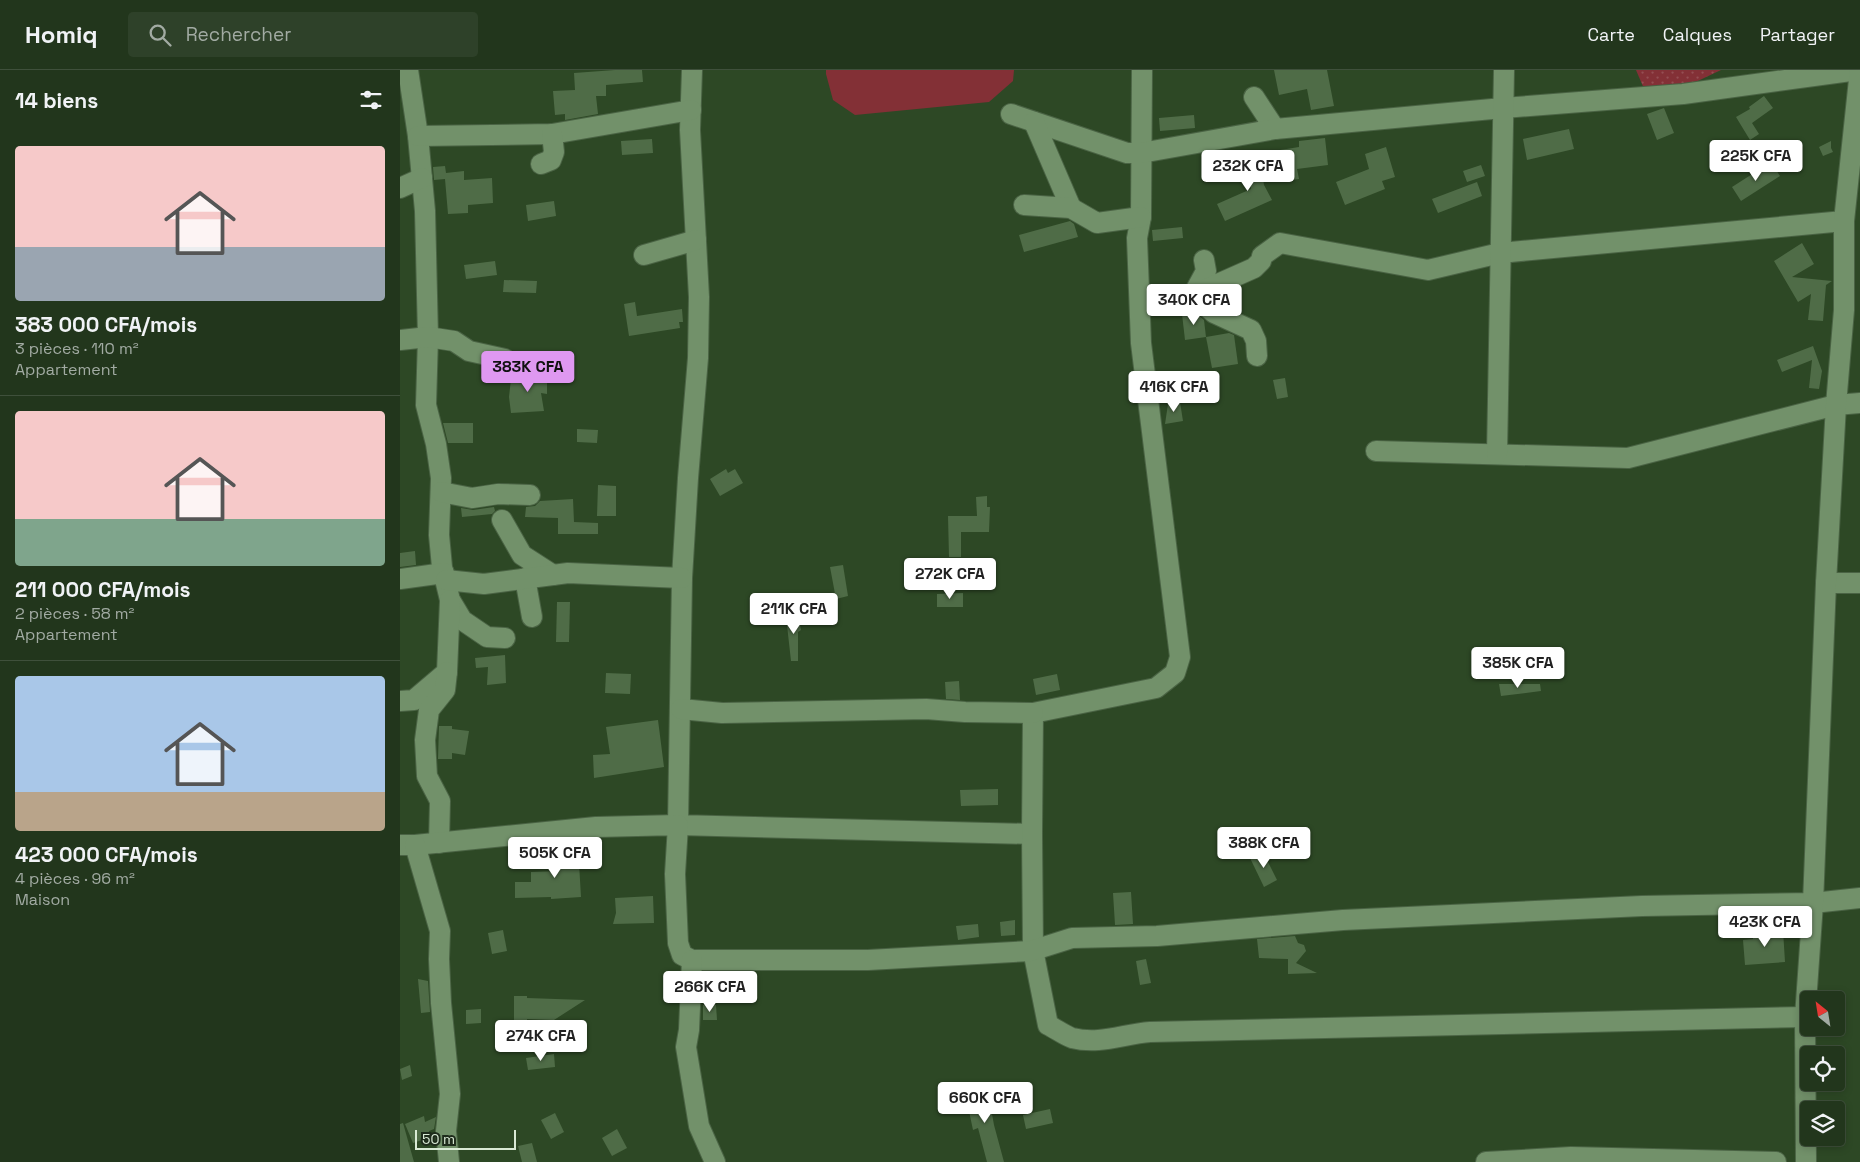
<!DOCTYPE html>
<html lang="fr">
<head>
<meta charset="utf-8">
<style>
  :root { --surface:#22361c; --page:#2e4129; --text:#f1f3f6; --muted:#a2aba3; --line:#3f503b; --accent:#df98f1 }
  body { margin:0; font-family:"Space Grotesk",sans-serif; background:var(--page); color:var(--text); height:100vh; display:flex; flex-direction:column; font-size:19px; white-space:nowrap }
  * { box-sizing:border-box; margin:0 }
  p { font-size:16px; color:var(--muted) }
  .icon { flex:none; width:28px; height:28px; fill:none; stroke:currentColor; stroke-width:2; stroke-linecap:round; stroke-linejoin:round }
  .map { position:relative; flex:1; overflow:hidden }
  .side { display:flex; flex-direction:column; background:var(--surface); width:400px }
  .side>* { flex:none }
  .needle { width:32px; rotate:330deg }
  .fabs { position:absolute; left:1400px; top:921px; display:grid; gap:10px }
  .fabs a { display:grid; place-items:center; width:45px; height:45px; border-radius:5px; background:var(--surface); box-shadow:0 2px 8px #0003,0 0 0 1px var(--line); font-size:25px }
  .scale { position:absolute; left:15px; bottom:12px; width:101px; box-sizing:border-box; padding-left:5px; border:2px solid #d9ead5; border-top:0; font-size:14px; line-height:18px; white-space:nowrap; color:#d9ead5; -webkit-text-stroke:4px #1e2b1b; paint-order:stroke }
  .price { position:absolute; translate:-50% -42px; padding:0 11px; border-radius:5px; background:#fff; color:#222; font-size:16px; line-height:32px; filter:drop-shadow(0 1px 2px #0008) }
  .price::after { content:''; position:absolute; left:50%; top:30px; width:15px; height:11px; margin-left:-8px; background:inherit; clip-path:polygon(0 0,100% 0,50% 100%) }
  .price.active { background:var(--accent); color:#111 }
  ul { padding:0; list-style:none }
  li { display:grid; align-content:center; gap:10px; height:265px; padding:0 15px }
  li+li { border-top:1px solid var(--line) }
  li span { display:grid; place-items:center; height:155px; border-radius:5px; color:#555 }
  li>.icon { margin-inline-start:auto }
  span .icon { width:90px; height:90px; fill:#fffc; stroke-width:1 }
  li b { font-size:21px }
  h2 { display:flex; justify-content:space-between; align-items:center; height:60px; padding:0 15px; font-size:21px }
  header { display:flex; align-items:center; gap:30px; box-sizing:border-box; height:70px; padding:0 25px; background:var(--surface); border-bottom:1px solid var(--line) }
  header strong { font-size:24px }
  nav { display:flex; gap:28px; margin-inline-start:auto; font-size:18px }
  .search { width:350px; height:45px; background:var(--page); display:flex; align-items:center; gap:12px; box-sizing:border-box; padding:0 18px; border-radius:5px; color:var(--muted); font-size:19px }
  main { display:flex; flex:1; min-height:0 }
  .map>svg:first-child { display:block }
</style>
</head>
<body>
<header>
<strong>Homiq</strong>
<div class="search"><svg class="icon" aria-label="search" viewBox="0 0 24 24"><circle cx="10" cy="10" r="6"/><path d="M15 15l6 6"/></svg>Rechercher</div>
<nav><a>Carte</a><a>Calques</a><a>Partager</a></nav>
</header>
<main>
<section class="side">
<h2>14 biens<svg class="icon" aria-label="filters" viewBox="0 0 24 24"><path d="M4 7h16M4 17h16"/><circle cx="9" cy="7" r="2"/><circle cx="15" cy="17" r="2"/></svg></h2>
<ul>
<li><span style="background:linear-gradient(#f6c9c9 65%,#9aa5b1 0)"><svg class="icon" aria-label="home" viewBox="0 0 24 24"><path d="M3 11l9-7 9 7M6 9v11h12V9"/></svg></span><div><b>383 000 CFA/mois</b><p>3 pièces · 110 m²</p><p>Appartement</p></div></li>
<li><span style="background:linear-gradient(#f6c9c9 70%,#7fa58c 0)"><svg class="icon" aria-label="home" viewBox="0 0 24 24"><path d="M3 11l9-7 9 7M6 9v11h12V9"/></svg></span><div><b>211 000 CFA/mois</b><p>2 pièces · 58 m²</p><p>Appartement</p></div></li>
<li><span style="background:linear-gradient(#a9c7e8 75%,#b9a48a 0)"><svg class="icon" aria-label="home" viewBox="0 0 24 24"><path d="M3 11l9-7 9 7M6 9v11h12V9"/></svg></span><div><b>423 000 CFA/mois</b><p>4 pièces · 96 m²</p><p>Maison</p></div></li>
</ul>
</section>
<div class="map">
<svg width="1460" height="1092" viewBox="0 0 1460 1092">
  <defs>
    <pattern id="grass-dots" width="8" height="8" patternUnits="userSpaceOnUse" patternTransform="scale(1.25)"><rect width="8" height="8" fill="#833036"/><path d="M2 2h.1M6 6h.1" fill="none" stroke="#944e52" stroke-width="1.8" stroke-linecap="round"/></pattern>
  </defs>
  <rect width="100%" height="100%" fill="#2d4825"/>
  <path fill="url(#grass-dots)" d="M1236 0H1321L1285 17 1245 21Z"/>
  <path fill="#833036" d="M426 0H614L613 11 589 32 455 45 433 30 426 4Z"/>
  <g fill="#4f6c47">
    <path d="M215 0H242L243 12 206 15V26H196L198 44 165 50V44L155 45 153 21 175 20 174 3Z"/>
    <path d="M874 0H927L934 36 911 40 907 19 879 25Z"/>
    <path d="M1364 26 1373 38 1352 53 1359 64 1350 70 1336 47 1350 39 1349 37Z"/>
    <path d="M1264 38 1274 63 1257 70 1247 44Z"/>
    <path d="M794 45 795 58 760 61 759 48Z"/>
    <path d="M1169 59 1174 79 1127 90 1123 69Z"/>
    <path d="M925 68 928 95 897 99 899 109 885 111 880 80 899 77V71Z"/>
    <path d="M252 69 253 83 222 85 221 71Z"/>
    <path d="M1431 71V78L1433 82 1423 86 1419 77Z"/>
    <path d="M986 77 995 107 982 111 985 119 945 135 936 112 969 99 965 84Z"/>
    <path d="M859 82 864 115 872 130 825 151 817 134 851 119 845 85Z"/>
    <path d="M1371 92 1380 106 1341 131 1332 117Z"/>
    <path d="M1081 95 1085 106 1067 112 1063 101Z"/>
    <path d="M45 96 46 103 64 101V110L92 108 93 133 68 135V143L48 144 45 109 34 110 33 97Z"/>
    <path d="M1077 112 1082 126 1038 143 1032 129Z"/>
    <path d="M154 131 156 146 128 151 126 135Z"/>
    <path d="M670 151 674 154 678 167 624 182 619 165Z"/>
    <path d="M782 157 783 168 753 171 752 160Z"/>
    <path d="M1402 173 1414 194 1392 207 1432 211 1426 215 1423 251 1408 250 1411 224 1398 232 1374 191Z"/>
    <path d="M95 191 97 205 66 209 64 195Z"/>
    <path d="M104 210 137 211 136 223 103 222Z"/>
    <path d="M235 232 237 246 282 239 283 252H279L280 258 229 266 224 234Z"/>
    <path d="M795 242 804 250 806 267 785 270 782 244Z"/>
    <path d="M829 263 834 265 838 294 812 298 806 267Z"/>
    <path d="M1413 276 1422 301 1419 319 1409 318 1412 290 1382 302 1377 290Z"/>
    <path d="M128 302H147V324L141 323 144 341 111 343 109 327 111 309H128Z"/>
    <path d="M885 308 888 327 877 329 873 310Z"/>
    <path d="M780 332 783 351 765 354 768 334Z"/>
    <path d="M43 353H73V373H48Z"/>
    <path d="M177 359 198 360 197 373 177 372Z"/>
    <path d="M326 399 328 403 335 399 343 413 320 426 310 409Z"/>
    <path d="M198 415 216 416V446H197Z"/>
    <path d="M587 426V437H590L589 462H561V487H549L548 446H577L576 427Z"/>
    <path d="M173 429 174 452 198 453V464H158V448L125 447 126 437 135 436 140 431Z"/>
    <path d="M94 437 95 441 92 444 62 447 61 438 73 440Z"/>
    <path d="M15 481 16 495 0 497V483Z"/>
    <path d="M443 495 448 526 436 529 430 497Z"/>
    <path d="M563 523V537H537V524Z"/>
    <path d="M157 532H170L169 572H156Z"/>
    <path d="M398 543 401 560 398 562V591H391L386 546Z"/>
    <path d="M105 585 106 613 87 615 88 597 76 598 75 588Z"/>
    <path d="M206 603 231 604 230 624 205 623Z"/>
    <path d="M657 604 660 620 636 625 633 609Z"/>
    <path d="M559 611 560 630 546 629 545 612Z"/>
    <path d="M1099 614H1140L1141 621 1101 626Z"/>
    <path d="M258 650 264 697 194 708 193 685 210 684 206 657Z"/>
    <path d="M39 656H52V659L69 661 65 685 52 683V689H38Z"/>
    <path d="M598 719V735L561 736 560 720Z"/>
    <path d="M178 776 181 827 151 829V827L115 828V812H131V802L160 801 159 777Z"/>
    <path d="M863 782 877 810 864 817 850 788Z"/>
    <path d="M731 822 733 854 715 855 713 823Z"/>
    <path d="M253 826 254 853 213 854 216 843 215 828Z"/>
    <path d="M615 850V865L601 866 600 852Z"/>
    <path d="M578 854 579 867 558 870 556 856Z"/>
    <path d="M103 860 107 881 92 884 88 863Z"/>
    <path d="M1383 860 1385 892 1345 895 1343 870 1353 869V862Z"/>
    <path d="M895 866 898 873 904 875 906 881 896 893 917 903 888 904V889L859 888 857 869Z"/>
    <path d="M746 889 751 913 740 915 736 891Z"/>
    <path d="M18 909 28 911 30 942 21 943Z"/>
    <path d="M114 926H127V928L185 930 154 950 127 949V956H114Z"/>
    <path d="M303 935H316L317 950H303Z"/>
    <path d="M81 939V953L66 954V940Z"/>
    <path d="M154 984 155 997 128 1000 126 988Z"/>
    <path d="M10 995 12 1006 2 1010 0 999Z"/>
    <path d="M591 1021 596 1043 592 1044 594 1055 604 1092H587L578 1058 573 1060 566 1027Z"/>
    <path d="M650 1039 653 1053 626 1059 623 1045Z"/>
    <path d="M155 1043 164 1062 151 1069 141 1050Z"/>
    <path d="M24 1046 25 1052 36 1047 34 1059 29 1061 28 1068 13 1073 5 1054Z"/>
    <path d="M3 1053 14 1092H0V1054Z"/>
    <path d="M217 1059 227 1078 212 1086 202 1068Z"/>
    <path d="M132 1073 137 1092H122L118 1076Z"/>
  </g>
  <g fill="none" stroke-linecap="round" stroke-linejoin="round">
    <g stroke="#4a6344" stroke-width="22">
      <g id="minor">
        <path d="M8 0 18 66 25 141 28 267 26 335 36 374 41 408 39 465 42 497 50 530 62 550 87 567 105 568"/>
        <path d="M292 0 290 60 299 227 298 288 288 408 282 508 278 755 632 764"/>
        <path d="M742 0 741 147 737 168 741 273 780 587 775 603 756 618 633 643 632 764 633 880 648 955C656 959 664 965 672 968 700 975 723 964 750 962L1405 947"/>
        <path d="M854 27 875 59"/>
        <path d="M611 44 727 83H741L875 59 1103 38 1283 24 1458 0"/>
        <path d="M634 52 671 138"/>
        <path d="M18 66 152 64 291 40"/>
        <path d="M141 94 151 90 154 82 152 64"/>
        <path d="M0 118 22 108"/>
        <path d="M624 135 671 138 697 153 741 147"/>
        <path d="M244 185 296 170"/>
        <path d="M793 225 806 201 804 190"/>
        <path d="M0 270 28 267 54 271 69 281 105 289"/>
        <path d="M857 286 856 271 851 260 814 243 793 225 854 198 861 191 862 186 880 173 1028 200 1100 183 1444 151"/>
        <path d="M976 381 1228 388 1436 335 1460 333"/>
        <path d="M1097 384 1104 0"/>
        <path d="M41 422 72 428 98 424 130 425"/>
        <path d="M102 450 122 485 153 505"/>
        <path d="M125 508 132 547"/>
        <path d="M0 509 44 503"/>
        <path d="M46 510 84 514 168 503 282 508"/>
        <path d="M1426 513H1460"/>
        <path d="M0 631 14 630 47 602 50 530"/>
        <path d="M281 639 322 643 526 639 565 642 633 643"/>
        <path d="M39 773 40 731 27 706 25 670 29 640 45 620 47 602"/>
        <path d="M0 775H15L196 757 278 755 275 804 278 873 282 885 292 890H468L631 881 672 868 757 866 943 850 1242 836 1413 833 1460 828"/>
        <path d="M15 775 40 861 39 889 41 933 50 1024 46 1061 49 1092"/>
        <path d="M292 890 289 960 286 977 299 1056 315 1092"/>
        <path d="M1086 1092 1171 1087 1376 1092"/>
        <path d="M1406 1092 1405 947 1413 833 1426 513 1436 335 1444 240V151L1460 0"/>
      </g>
    </g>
    <use href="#minor" stroke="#72916a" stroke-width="20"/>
  </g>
</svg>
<div class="fabs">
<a><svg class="needle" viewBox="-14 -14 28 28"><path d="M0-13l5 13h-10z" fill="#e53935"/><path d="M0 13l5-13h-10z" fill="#a2aba3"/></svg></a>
<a><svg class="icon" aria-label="locate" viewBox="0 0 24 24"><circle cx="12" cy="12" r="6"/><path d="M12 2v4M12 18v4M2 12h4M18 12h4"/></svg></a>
<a><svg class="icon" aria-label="layers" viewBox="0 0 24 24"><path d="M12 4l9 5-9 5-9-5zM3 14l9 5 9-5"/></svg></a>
</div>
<div class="scale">50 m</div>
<b class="price" style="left:1356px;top:112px">225K CFA</b>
<b class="price" style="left:848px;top:122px">232K CFA</b>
<b class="price" style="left:794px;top:256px">340K CFA</b>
<b class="price active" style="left:128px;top:323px">383K CFA</b>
<b class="price" style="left:774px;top:343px">416K CFA</b>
<b class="price" style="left:550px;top:530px">272K CFA</b>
<b class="price" style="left:394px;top:565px">211K CFA</b>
<b class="price" style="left:1118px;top:619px">385K CFA</b>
<b class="price" style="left:864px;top:799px">388K CFA</b>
<b class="price" style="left:155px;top:809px">505K CFA</b>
<b class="price" style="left:1365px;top:878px">423K CFA</b>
<b class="price" style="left:310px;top:943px">266K CFA</b>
<b class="price" style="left:141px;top:992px">274K CFA</b>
<b class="price" style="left:585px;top:1054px">660K CFA</b>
</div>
</main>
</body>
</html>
